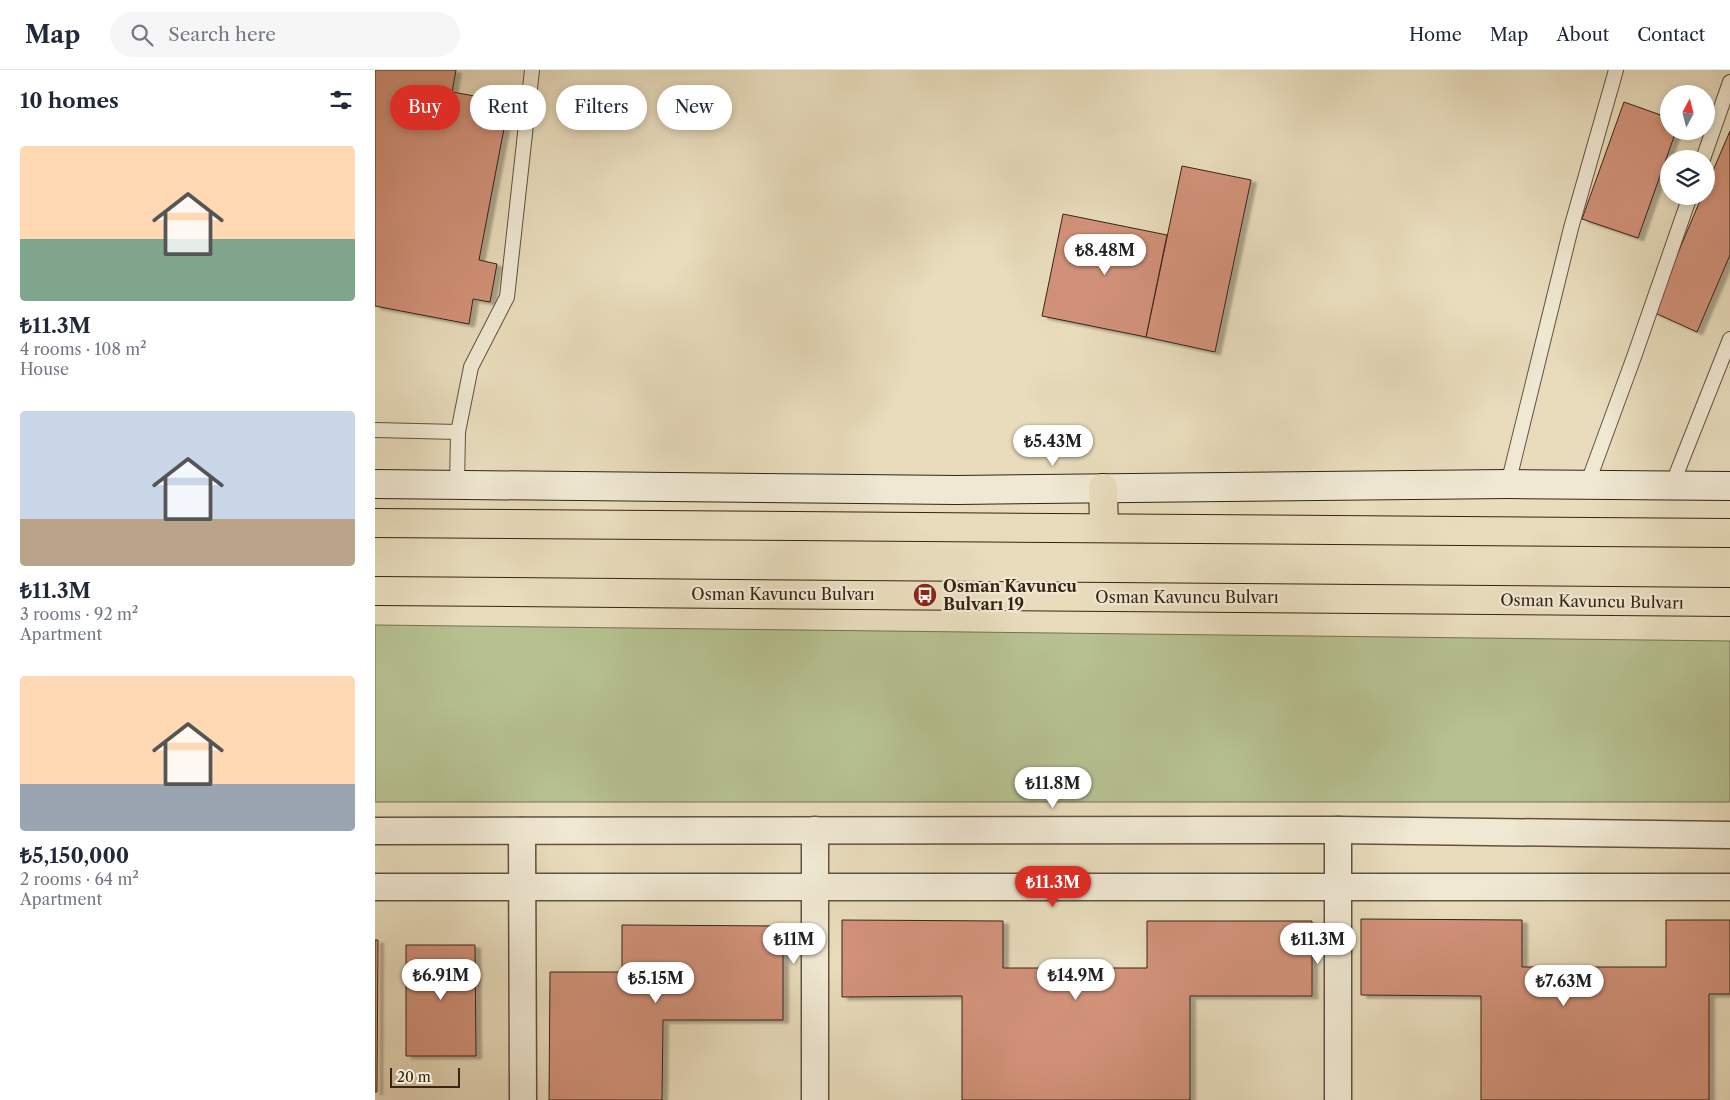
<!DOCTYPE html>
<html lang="en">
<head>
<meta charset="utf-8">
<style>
  :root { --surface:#fff; --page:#f6f6f7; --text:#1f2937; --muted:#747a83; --line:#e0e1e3; --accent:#d93025 }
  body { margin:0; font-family:"Libre Caslon Text",serif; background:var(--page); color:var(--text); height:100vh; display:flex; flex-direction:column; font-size:19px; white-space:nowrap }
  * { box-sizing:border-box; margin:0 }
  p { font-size:16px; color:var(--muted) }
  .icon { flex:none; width:28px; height:28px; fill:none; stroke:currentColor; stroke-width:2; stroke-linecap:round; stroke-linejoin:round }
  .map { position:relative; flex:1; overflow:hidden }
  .side { display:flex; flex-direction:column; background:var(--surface); width:375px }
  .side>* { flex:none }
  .hud { position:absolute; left:15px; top:15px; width:475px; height:45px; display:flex; gap:10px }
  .needle { width:32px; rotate:7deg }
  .tools { position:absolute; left:1285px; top:15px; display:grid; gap:10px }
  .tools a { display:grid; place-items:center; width:55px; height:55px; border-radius:50%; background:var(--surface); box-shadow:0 2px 8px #0003; font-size:25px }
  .scale { position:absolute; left:15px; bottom:12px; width:70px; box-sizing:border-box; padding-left:5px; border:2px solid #372414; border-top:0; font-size:14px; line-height:18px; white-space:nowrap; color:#372414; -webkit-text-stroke:4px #f0e8d3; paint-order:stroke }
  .price { position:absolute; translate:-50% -42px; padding:0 11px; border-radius:18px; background:#fff; color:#222; font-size:16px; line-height:32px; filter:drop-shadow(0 1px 2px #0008) }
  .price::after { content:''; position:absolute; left:50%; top:30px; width:15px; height:11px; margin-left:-8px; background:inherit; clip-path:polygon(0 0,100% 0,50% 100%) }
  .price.current { background:var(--accent); color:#fff }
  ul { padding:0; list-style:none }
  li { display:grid; align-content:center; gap:10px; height:265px; padding:0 20px }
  li span { display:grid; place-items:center; height:155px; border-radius:5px; color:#555 }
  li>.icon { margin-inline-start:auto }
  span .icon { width:90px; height:90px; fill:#fffc; stroke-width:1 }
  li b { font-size:21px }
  h2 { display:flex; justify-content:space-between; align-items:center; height:60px; padding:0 20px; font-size:21px }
  .pill { padding:0 18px; border-radius:22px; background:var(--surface); box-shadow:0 2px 8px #0003; font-size:18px; line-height:45px }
  .pill.current { background:var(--accent); color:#fff }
  header { display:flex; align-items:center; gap:30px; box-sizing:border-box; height:70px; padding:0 25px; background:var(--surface); border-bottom:1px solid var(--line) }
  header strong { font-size:24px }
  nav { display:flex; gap:28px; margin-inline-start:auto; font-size:18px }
  .search { width:350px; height:45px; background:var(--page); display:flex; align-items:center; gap:12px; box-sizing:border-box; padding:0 18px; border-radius:28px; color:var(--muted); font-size:19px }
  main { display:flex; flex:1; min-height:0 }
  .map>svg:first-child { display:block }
</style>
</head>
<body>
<header>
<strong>Map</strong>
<div class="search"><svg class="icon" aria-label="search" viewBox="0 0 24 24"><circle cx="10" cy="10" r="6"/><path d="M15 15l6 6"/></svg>Search here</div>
<nav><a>Home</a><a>Map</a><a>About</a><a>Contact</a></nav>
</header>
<main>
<section class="side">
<h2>10 homes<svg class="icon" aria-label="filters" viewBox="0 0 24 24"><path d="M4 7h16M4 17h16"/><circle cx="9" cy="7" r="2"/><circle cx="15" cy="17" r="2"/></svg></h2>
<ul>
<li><span style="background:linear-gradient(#ffd9b3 60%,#7fa58c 0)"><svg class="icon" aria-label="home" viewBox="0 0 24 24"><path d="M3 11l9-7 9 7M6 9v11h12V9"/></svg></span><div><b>₺11.3M</b><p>4 rooms · 108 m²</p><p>House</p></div></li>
<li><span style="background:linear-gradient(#c9d6e8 70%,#b9a48a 0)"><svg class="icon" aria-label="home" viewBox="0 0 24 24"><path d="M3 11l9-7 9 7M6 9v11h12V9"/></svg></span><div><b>₺11.3M</b><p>3 rooms · 92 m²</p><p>Apartment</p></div></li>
<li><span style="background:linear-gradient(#ffd9b3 70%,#9aa5b1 0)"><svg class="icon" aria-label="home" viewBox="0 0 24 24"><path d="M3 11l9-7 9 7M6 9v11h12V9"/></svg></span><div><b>₺5,150,000</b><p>2 rooms · 64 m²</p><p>Apartment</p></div></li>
</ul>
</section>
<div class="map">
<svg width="1355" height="1030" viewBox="0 0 1355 1030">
  <defs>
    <filter id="shadow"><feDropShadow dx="5.5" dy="3" stdDeviation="1" flood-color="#0004"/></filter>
  </defs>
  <rect width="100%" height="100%" fill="#e8dcbc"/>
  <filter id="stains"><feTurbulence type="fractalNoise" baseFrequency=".004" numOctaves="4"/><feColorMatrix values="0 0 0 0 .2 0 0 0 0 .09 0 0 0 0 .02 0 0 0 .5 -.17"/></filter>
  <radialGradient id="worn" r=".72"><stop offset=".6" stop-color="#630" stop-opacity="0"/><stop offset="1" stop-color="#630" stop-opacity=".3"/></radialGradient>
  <path fill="#b6c090" stroke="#767252" d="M0 555 1355 571V732H0Z"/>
  <g fill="#d2927a" stroke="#372414" filter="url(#shadow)">
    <path d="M0 0H81L77 22 134 32 104 190 122 194 115 232 98 229 94 254 0 236Z"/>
    <path d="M1249 32 1294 48V61H1301L1263 168 1207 149Z"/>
    <path d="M1355 61V185L1322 262 1278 242 1327 126H1331V117Z"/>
    <path d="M807 96 876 110 840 282 771 267Z"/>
    <path d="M688 144 792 165 771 267 667 246Z"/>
    <path d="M986 849 1147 850V897H1291V850H1355V924H1334V1030H1106V926L986 925Z"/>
    <path d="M467 850 628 851V898H772V851H937V926H815V1030H587V926L467 927Z"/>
    <path d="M247 855 408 856V950H288L287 1030H174L175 902H247Z"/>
    <path d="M0 870H3L2 1022H0Z"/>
    <path d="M31 875H100L101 986H31Z"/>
  </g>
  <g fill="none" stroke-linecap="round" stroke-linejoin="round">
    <g stroke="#63523e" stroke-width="16">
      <g id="lane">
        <path d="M1328 89 1355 12"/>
        <path d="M0 360 83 362"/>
        <path d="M1133 414 1196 158 1241 0"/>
        <path d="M82 415 83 362 96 297 132 227 157 0"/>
        <path d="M1212 415 1259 287 1315 126"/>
        <path d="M1297 415 1355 269"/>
      </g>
    </g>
    <g stroke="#63523e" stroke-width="29">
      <g id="street">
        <path d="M440 760V1030"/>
        <path d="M963 760V1030"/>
        <path d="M0 761 963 760 1355 765"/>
        <path d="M147 761 148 1030"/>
        <path d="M0 817H1355"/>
      </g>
    </g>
    <g stroke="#372414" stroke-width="30">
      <path id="secondary" d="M0 414 582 420 1133 414 1355 416"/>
    </g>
    <g stroke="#372414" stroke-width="30">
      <g id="highway">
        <path d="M728 418 729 458"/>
        <path d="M0 453 1355 463"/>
        <path d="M0 521 1355 532"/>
      </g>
    </g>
    <use href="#lane" stroke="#f0e8d3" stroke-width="14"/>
    <use href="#street" stroke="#f0e8d3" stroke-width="26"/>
    <use href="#secondary" stroke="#f0e8d3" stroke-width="28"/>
    <use href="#highway" stroke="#e8dcbc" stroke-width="28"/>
  </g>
  <defs>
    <g id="bus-disc" transform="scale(1.25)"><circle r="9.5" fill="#8f2418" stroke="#f0e8d3"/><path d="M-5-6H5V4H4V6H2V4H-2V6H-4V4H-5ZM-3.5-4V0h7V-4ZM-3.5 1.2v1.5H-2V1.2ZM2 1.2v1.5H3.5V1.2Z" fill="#fff"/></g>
  </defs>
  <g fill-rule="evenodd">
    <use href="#bus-disc" x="550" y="525"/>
  </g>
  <g text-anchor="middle" stroke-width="4.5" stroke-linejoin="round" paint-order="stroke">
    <g font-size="16" font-weight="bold" fill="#372414" stroke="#f0e8d3" text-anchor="start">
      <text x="568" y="522">Osman Kavuncu<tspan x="568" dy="18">Bulvarı 19</tspan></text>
    </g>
    <g font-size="16" fill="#372414" stroke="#f0e8d3">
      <text x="408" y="530">Osman Kavuncu Bulvarı</text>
      <text x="812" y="533">Osman Kavuncu Bulvarı</text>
      <text transform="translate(1217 531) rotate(1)" y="6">Osman Kavuncu Bulvarı</text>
    </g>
  </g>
  <rect width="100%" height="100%" filter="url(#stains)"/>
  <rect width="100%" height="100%" fill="url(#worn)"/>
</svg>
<div class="tools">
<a><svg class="needle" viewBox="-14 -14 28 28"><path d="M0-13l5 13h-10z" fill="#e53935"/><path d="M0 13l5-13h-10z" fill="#747a83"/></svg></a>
<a><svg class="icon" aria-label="layers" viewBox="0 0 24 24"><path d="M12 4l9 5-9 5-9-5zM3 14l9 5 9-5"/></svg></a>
</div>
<div class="scale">20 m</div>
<b class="price" style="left:730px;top:206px">₺8.48M</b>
<b class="price" style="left:678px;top:397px">₺5.43M</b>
<b class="price" style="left:678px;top:739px">₺11.8M</b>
<b class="price current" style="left:678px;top:838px">₺11.3M</b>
<b class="price" style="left:419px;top:895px">₺11M</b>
<b class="price" style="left:943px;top:895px">₺11.3M</b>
<b class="price" style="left:66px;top:931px">₺6.91M</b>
<b class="price" style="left:701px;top:931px">₺14.9M</b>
<b class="price" style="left:281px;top:934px">₺5.15M</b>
<b class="price" style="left:1189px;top:937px">₺7.63M</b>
<div class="hud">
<a class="pill current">Buy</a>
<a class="pill">Rent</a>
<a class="pill">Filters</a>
<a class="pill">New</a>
</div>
</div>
</main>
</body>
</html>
